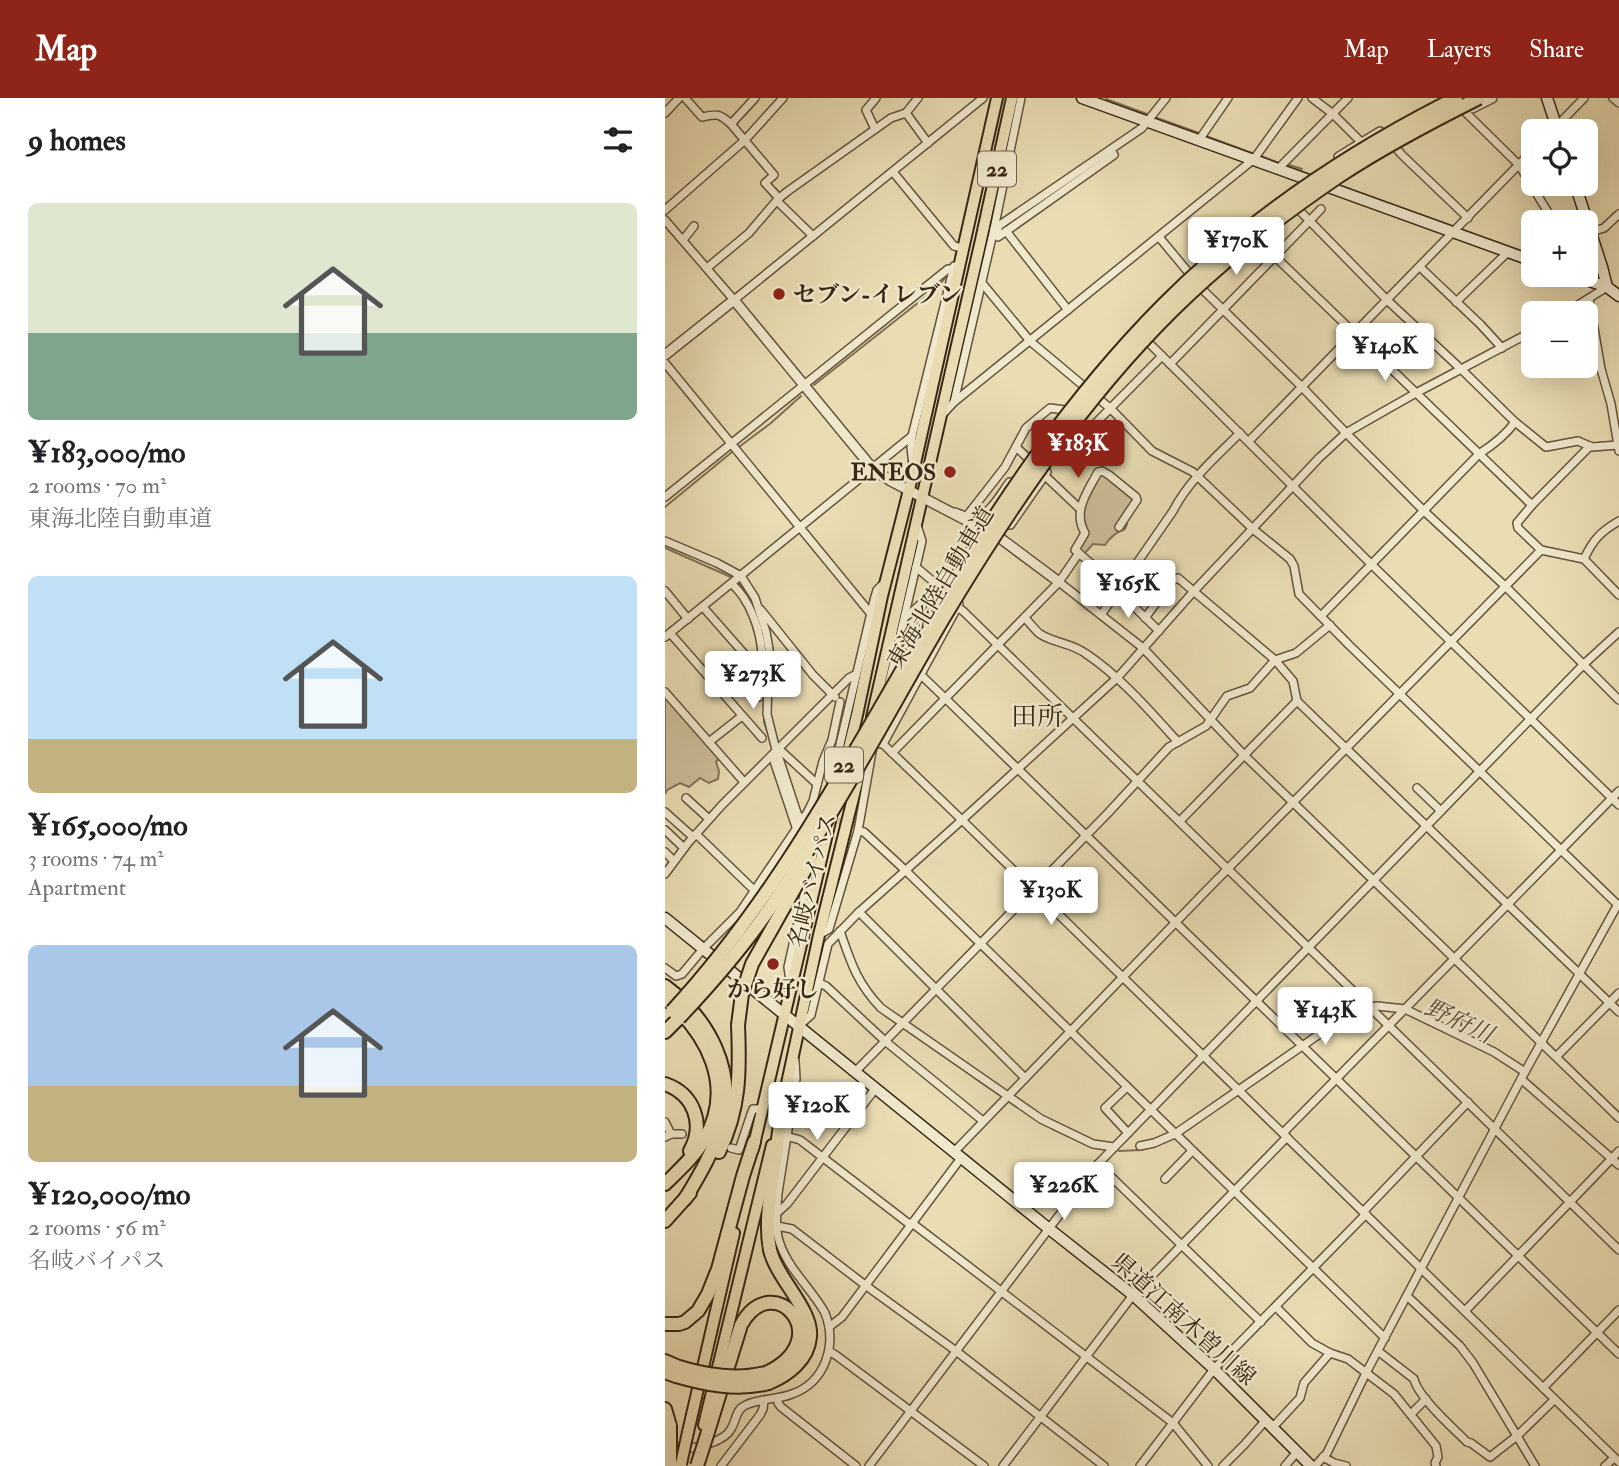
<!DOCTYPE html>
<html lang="en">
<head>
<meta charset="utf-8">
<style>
  :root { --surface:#fff; --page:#f2f2f2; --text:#202124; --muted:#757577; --accent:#8f2418 }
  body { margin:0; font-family:"IM FELL Double Pica","Noto Serif JP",serif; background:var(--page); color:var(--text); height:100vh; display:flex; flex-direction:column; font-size:26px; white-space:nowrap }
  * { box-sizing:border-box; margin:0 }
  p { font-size:23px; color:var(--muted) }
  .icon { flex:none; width:38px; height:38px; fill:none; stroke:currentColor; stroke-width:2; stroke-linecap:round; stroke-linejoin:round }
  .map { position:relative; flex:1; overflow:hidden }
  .panel { display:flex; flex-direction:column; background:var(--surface); width:665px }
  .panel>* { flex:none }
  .controls { position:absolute; left:856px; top:21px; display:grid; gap:14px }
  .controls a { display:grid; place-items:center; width:77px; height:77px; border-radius:10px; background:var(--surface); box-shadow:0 7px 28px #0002; font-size:35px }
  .price { position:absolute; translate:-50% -60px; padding:0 16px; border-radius:7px; background:#fff; color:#222; font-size:23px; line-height:46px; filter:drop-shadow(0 2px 4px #0008) }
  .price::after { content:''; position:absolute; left:50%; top:42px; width:21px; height:16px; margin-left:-10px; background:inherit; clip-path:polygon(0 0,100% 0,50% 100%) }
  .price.active { background:var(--accent); color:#fff }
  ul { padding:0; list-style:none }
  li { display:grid; align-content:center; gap:14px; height:371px; padding:0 28px }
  li span { display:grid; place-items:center; height:217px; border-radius:10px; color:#555 }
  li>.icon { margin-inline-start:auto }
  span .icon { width:126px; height:126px; fill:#fffc; stroke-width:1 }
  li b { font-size:30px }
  h2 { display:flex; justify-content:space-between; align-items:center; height:84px; padding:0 28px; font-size:30px }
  header { display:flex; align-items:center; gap:42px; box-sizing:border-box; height:98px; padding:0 35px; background:var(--accent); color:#fff }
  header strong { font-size:33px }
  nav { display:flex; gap:38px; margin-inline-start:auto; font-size:24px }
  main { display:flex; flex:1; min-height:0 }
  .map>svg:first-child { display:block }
</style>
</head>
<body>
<header>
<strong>Map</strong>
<nav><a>Map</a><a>Layers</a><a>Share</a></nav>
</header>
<main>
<section class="panel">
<h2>9 homes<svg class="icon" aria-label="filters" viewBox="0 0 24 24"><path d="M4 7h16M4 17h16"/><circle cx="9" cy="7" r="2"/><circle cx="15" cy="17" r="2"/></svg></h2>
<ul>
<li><span style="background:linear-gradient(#dfe7d0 60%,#7fa58c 0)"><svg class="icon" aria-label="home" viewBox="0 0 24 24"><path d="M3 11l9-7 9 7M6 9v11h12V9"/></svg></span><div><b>¥183,000/mo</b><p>2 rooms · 70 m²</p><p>東海北陸自動車道</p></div></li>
<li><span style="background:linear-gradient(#bfe0f5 75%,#c2b280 0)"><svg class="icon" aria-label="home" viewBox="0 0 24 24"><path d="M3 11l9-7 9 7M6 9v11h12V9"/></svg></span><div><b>¥165,000/mo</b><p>3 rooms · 74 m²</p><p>Apartment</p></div></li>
<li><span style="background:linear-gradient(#a9c7e8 65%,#c2b280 0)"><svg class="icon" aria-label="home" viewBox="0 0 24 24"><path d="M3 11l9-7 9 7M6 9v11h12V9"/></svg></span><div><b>¥120,000/mo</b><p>2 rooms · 56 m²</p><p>名岐バイパス</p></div></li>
</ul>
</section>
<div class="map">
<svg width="954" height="1368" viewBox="0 0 954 1368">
  <rect width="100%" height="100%" fill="#eaddb4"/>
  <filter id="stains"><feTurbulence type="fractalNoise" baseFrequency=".00286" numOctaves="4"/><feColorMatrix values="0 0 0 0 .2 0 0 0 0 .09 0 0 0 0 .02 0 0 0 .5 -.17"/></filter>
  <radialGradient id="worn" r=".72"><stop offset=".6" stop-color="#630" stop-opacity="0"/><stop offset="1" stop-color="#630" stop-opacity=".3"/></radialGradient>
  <g fill="#ccbe99" stroke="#827257" stroke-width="2">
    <path d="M435 374 472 402 459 420 462 426 460 431C452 434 445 439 440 447L428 446 419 456 410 452 419 435 414 410Z"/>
    <path d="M0 597 56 658 51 664 54 673 53 681 44 685 35 680 24 689 15 685 2 692 0 696Z"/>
  </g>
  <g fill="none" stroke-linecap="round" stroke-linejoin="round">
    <g stroke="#7e6f54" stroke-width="2">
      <path d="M441 1 482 16"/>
      <path d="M492 20 534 35"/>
      <path d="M541 38 587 55"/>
      <path d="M596 58 614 65"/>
      <path d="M621 66 637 71"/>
      <path d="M149 287 273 189 280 180"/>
      <path d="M74 349 106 325 136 298"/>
      <path d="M0 409 67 354"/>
      <path d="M0 450 68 480"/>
      <path d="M72 484 79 491 90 514"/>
      <path d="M99 611V578"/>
      <path d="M99 617V624L106 645"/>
      <path d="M669 930 687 919 701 913"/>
      <path d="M310 980 335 997"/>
      <path d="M861 980 909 1023"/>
      <path d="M386 1030 403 1038"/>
      <path d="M517 1036 549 1013"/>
      <path d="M454 1053 476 1052 482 1050"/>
    </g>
    <path stroke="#c6b994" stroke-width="7" stroke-dasharray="7 3.5" stroke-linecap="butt" d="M163 720 191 727"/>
    <g stroke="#64543d" stroke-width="10">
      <g id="minor">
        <path d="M20 0 37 19C52 16 54 15 66 26L109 77 100 85 112 98 114 105 148 138"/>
        <path d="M647 0 668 16 697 45"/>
        <path d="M948 0 954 5"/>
        <path d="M794 8 854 67 889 124"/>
        <path d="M0 15 14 0"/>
        <path d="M241 15 253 0"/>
        <path d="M66 26 90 0"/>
        <path d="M210 31 201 12 211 0"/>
        <path d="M887 33 919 0"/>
        <path d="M534 42 563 0"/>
        <path d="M731 50 737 57 803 120"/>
        <path d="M614 70 683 0"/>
        <path d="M228 74 289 148 293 149"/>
        <path d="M0 112 80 42 118 0"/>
        <path d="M634 112 722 202 796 271 850 324 881 349 913 343 927 349 953 347"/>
        <path d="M0 122 69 202 318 0"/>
        <path d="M333 130V139L449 57 446 52"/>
        <path d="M329 131 477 30 501 0"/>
        <path d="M341 133 403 212"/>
        <path d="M926 134 939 130 954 116"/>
        <path d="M494 139 538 192 637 289 681 335 759 413 840 488 954 602"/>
        <path d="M18 142 29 128"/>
        <path d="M594 143 867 407"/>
        <path d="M755 169 815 226 837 250"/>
        <path d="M42 170 84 135 113 101 123 93 226 20 241 15 263 45"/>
        <path d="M317 185 365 243 446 311 487 353 528 374 588 431 625 461 629 468 634 496 684 547 954 808"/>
        <path d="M924 201 936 271 946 306 954 353"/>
        <path d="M791 204 843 154"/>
        <path d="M900 215 942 189"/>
        <path d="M484 245 706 466 954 707"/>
        <path d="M0 265 206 516"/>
        <path d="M505 266 656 111"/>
        <path d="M289 304 589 61 633 0"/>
        <path d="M278 316 289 304 329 131 356 0"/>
        <path d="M408 336 416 340 497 258"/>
        <path d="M584 343 868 52"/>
        <path d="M925 348 867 407 852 425 853 430 876 452 919 461 954 497"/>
        <path d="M351 349 368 365"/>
        <path d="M248 368 246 349 247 338 289 168"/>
        <path d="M376 374 414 410"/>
        <path d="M0 399 283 171H288"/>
        <path d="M301 419 340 369 361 330 385 310 400 312"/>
        <path d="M0 443 52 465 76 478 90 500 101 534 104 551 102 616 110 648 132 715 139 727"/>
        <path d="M919 461C928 442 935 434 954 423"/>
        <path d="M251 469 277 491"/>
        <path d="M394 484 478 550 579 657 954 1020"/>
        <path d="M67 486C85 502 95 531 97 555 97 569 95 584 94 599"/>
        <path d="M454 489 410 452 420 435C407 413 423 393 433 374L437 373 444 377 471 399 472 402 454 429"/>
        <path d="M452 492 494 533"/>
        <path d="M0 493 23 521"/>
        <path d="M38 509 96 575"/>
        <path d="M96 512 148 577 170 599"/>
        <path d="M436 517 508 413C524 382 551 359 575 335"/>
        <path d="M656 518 814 356C828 347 840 338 850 324"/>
        <path d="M240 519C252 512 259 498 274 497L298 513 954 1152"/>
        <path d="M360 520C365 525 370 532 375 536 389 545 406 545 420 555 456 579 484 612 513 644"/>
        <path d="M665 527 631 555 610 562 628 583 632 603 954 914"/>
        <path d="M5 535 97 640"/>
        <path d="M0 539 247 338"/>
        <path d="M234 561H235L275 495"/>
        <path d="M235 561 255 576 281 601 954 1256"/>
        <path d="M223 589 257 443 252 427"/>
        <path d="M0 594 79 684"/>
        <path d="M44 644 77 618"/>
        <path d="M209 645 218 646 297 722 954 1364"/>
        <path d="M218 646 294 506"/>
        <path d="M114 651 152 686"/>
        <path d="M227 655 394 484 414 455"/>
        <path d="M107 657 132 732"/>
        <path d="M166 685 209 502 212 492 219 485"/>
        <path d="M752 690 776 713"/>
        <path d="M21 700 44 721"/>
        <path d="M0 714 28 739"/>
        <path d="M515 723 632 603"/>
        <path d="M0 732 19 750"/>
        <path d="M193 733 199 734 240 772 720 1240"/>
        <path d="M31 736 91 794"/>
        <path d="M0 754 9 763"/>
        <path d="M0 776 23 745 57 707 184 580 190 577"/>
        <path d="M194 814 360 980"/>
        <path d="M175 833C186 865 192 885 216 910L376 1021 428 1046 449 1049"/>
        <path d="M154 837 164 831 193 733 208 648"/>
        <path d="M0 870 11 878 17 876 38 851 75 814 142 715 148 703 158 663 167 642 175 604"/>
        <path d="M125 883 123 869 150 748"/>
        <path d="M154 885 161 888 220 943 318 1023"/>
        <path d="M136 926 146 917 163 846 194 814 297 722 453 579 529 493 654 360 681 335 700 324 751 295 868 233"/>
        <path d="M892 958 954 895"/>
        <path d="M190 974 443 715 504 649 541 628 562 598 585 590 610 562 513 480 508 482 480 520"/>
        <path d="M856 981 954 1067"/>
        <path d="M462 989 440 1010 463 1035"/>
        <path d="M0 1024 6 1036"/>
        <path d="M618 1035 954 693"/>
        <path d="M121 1038 135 1042 243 1125H247L508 1325 543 1368"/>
        <path d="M0 1039 6 1036H17"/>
        <path d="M475 1048 489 1045 510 1036 682 917 696 911 712 908 740 911 829 954 860 974"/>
        <path d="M66 1050 74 1052 86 1016 88 1011H97"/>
        <path d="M289 1054 537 797 876 452"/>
        <path d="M433 1066 596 1224"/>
        <path d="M500 1081 527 1053"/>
        <path d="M698 1114 803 1004"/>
        <path d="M112 1115 122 1106 210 991"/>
        <path d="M112 1128 127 1131 200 1187 291 1253 439 1368"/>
        <path d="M742 1198 795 1248 808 1265 870 1368"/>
        <path d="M611 1209 647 1245 665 1255 683 1261 729 1296 771 1348 773 1359 770 1365 771 1368"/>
        <path d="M800 1213 954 1053"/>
        <path d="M164 1229 177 1219 296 1060"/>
        <path d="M164 1253 172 1258 319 1368"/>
        <path d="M713 1253 749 1281C753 1299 788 1330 802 1344L806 1345 825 1359 852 1338 889 1302"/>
        <path d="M878 1290 954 1212"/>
        <path d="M113 1300V1305L116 1309 191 1368"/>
        <path d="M747 1315 761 1301"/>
        <path d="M608 1329 635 1300 639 1285 665 1255"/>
        <path d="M2 1346C7 1348 13 1350 18 1350 32 1351 60 1343 66 1331 71 1323 71 1312 79 1308 93 1300 112 1302 127 1296 161 1284 172 1246 160 1215 146 1189 120 1169 113 1139 110 1125 112 1109 113 1095L131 981 130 963"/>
        <path d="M658 1359 669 1365 681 1368"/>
        <path d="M56 1368 95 1317 98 1311 99 1303"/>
        <path d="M204 1368 433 1066 776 713 919 566 954 534"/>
        <path d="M338 1368 468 1197 622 1039"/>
        <path d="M475 1368 549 1271 701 1116"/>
        <path d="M558 1368 579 1347 601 1322"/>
        <path d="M620 1368 632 1354"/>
        <path d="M650 1368 662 1355 701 1275 856 981 953 806"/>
        <path d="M940 1368 949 1360"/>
      </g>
    </g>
    <g stroke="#64543d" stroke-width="12">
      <g id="tertiary">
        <path d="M807 10 827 0"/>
        <path d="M674 59 715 34"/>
        <path d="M0 257 69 202 208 371 226 383 335 440 394 484"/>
        <path d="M290 415C295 417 301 420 307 420 325 420 336 397 345 385"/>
        <path d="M345 426 381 374"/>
      </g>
    </g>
    <g stroke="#372715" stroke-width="13">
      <g id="secondary">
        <path d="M417 0 868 163"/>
        <path d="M882 0 893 33"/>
        <path d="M910 86 937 169 942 189"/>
        <path d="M907 177 942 189 954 198"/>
        <path d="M0 820 383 1130 468 1197 549 1271 646 1368"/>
      </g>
    </g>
    <g stroke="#372715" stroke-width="14">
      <g id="trunk">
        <path d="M207 619 316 142 347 0"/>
        <path d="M180 666 192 617 217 498 244 392 332 0"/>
        <path d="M118 1004 154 837 195 672"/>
        <path d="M88 1051 166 719"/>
        <path d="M39 1327 107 1047"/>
        <path d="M23 1334 69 1135"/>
      </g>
    </g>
    <g stroke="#372715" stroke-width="16">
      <g id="motorway">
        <path d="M0 888C44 921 72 973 56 1028 48 1054 34 1078 20 1101"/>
        <path d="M0 900C42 935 71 989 39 1042 29 1059 14 1072 0 1086"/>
        <path d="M0 934 14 920"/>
        <path d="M0 986C29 996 40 1026 25 1053"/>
        <path d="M54 1054C75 1011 75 974 73 927"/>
        <path d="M0 1123 25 1095"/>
        <path d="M0 1226H14L20 1224 33 1213 43 1196 53 1171 78 1078 89 1044"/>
        <path d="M0 1263 14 1269"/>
        <path d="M0 1274 11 1278"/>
        <path d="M104 1285C123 1277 143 1262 145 1239 148 1212 112 1181 105 1152 100 1126 105 1097 109 1071 112 1046 116 1021 119 996"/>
        <path d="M0 1311 5 1328"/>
        <path d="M42 1337 76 1227C108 1168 174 1241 101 1275"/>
      </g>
    </g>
    <use href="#minor" stroke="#f1e9ce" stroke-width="7"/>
    <use href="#tertiary" stroke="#f1e9ce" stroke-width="9"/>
    <use href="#secondary" stroke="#f1e9ce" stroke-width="10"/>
    <use href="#trunk" stroke="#eaddb4" stroke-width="10"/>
    <use href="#motorway" stroke="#eaddb4" stroke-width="12"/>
    <g stroke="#372715" stroke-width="14" stroke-linecap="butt">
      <path id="trunk-bridge" d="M16 1366 23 1334"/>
    </g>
    <g stroke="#372715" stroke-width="16" stroke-linecap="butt">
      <g id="motorway-bridge">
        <path d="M7 913C117 794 189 652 271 514 335 404 407 299 497 208 582 122 683 54 791 0"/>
        <path d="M14 920C48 884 81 846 109 804 171 714 223 615 278 521 344 411 417 302 508 212 559 162 614 119 673 79 718 49 766 24 814 0"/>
        <path d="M73 927 77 896 87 866 145 763"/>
        <path d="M14 1269C43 1278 71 1282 101 1275"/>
        <path d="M11 1278C42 1287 72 1293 104 1285"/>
        <path d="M5 1328V1366"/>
        <path d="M32 1368 42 1337"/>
      </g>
    </g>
    <use href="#trunk-bridge" stroke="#eaddb4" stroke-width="10"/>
    <use href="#motorway-bridge" stroke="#eaddb4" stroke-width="12"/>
  </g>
  <g fill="#8f2418" stroke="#f1e9ce" stroke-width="2.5">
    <circle cx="114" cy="196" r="7"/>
    <circle cx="285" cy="374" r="7"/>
    <circle cx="108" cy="866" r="7"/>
  </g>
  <g text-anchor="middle" stroke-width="5" stroke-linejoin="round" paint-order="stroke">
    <g fill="#f1e9ce" stroke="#6f614c" stroke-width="2">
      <rect x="313" y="53.5" width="38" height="35" rx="5"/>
      <rect x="160" y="649.5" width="38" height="35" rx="5"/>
    </g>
    <g font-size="21" font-weight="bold" fill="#372715">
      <text x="332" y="78">22</text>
      <text x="179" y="674">22</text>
    </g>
    <g font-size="23" font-weight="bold" fill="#372715" stroke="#f1e9ce" text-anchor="start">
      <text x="128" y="204">セブン-イレブン</text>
      <text x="271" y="382" text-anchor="end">ENEOS</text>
      <text x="108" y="899" text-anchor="middle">から好し</text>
    </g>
    <g font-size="23" fill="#372715" stroke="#f1e9ce">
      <text transform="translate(275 489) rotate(-59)" y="8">東海北陸自動車道</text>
      <text transform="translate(147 782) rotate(-76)" y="8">名岐バイパス</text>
      <text transform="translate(519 1221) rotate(42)" y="8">県道江南木曽川線</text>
    </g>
    <g font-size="24" font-style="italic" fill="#5a4b34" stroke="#f1e9ce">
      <text transform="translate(794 923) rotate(25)" y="8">野府川</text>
    </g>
    <g font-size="26" fill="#372715" stroke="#f1e9ce">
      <text x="372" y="627">田所</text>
    </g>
  </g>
  <rect width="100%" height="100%" filter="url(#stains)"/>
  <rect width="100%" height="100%" fill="url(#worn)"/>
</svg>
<div class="controls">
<a><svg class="icon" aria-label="locate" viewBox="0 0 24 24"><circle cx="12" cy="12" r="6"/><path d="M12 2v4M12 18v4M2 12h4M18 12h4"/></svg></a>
<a>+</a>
<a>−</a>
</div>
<b class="price" style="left:571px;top:179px">¥170K</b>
<b class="price" style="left:720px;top:285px">¥140K</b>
<b class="price active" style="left:413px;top:382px">¥183K</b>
<b class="price" style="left:463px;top:522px">¥165K</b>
<b class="price" style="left:88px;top:613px">¥273K</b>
<b class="price" style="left:386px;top:829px">¥130K</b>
<b class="price" style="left:660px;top:949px">¥143K</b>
<b class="price" style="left:152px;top:1044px">¥120K</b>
<b class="price" style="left:399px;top:1124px">¥226K</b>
</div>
</main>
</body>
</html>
